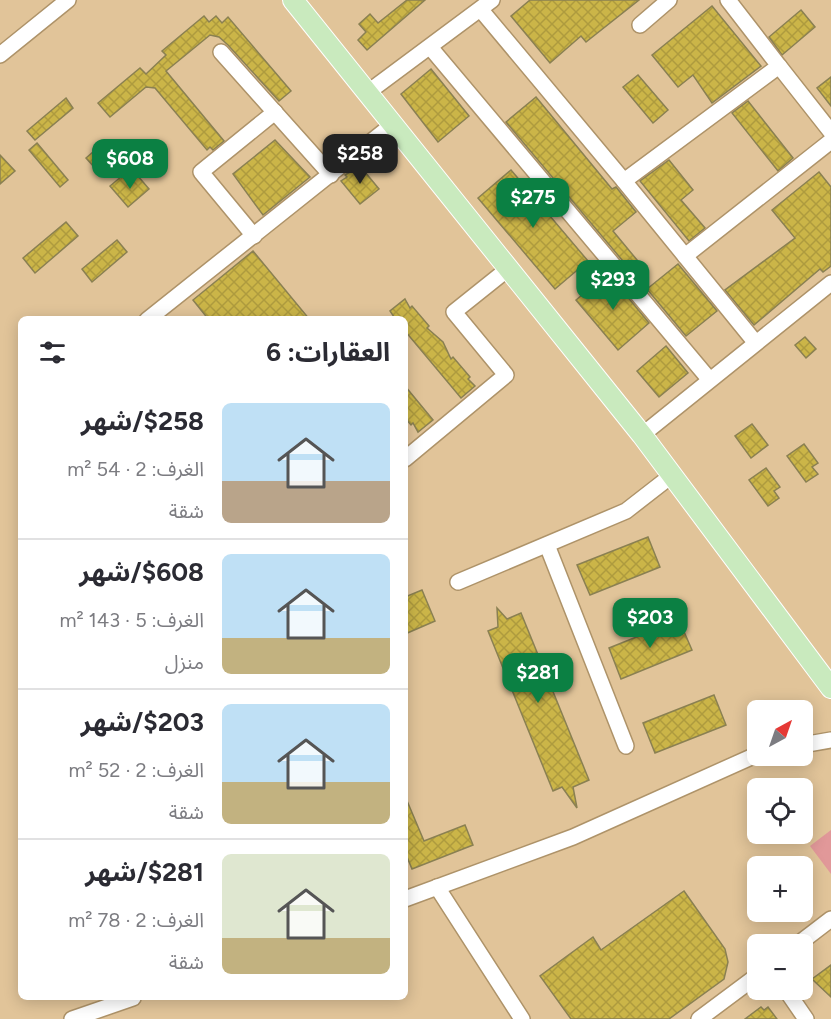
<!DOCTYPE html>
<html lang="ar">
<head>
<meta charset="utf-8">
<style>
  :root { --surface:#fff; --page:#f7f7f7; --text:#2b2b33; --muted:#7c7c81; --line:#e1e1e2; --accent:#0b8043 }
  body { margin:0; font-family:Figtree,"Noto Sans Arabic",sans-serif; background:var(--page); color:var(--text); direction:rtl; height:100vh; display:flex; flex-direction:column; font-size:22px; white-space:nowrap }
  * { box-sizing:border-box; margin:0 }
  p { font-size:20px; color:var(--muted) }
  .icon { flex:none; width:33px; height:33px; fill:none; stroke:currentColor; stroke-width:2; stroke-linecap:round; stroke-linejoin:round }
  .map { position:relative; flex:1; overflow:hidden; direction:ltr }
  .panel { position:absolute; left:18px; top:316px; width:390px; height:684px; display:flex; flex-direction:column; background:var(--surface); border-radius:9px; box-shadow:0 3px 15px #0003; direction:rtl }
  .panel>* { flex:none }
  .needle { width:39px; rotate:40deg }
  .buttons { position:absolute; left:747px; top:700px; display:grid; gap:12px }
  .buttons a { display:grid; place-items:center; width:66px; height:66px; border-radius:9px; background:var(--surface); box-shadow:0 3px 15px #0003; font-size:30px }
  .price { position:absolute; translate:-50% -51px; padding:0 14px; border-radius:12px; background:var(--accent); color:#fff; font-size:20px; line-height:39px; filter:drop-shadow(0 2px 3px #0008) }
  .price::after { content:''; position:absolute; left:50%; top:36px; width:18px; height:14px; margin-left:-9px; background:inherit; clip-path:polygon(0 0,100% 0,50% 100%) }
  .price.on { background:#222; color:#fff }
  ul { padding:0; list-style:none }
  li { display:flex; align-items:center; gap:18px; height:150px; padding:0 18px }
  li+li { border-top:2px solid var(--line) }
  li span { display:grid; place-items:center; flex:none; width:168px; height:120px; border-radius:9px; color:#555 }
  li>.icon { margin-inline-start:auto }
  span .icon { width:72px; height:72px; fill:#fffc; stroke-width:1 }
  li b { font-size:26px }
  h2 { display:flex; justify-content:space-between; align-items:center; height:72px; padding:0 18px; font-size:26px }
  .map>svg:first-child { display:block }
</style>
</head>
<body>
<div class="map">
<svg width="831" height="1019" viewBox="0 0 831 1019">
  <defs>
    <pattern id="building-cross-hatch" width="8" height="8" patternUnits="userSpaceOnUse" patternTransform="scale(1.5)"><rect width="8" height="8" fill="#cbb548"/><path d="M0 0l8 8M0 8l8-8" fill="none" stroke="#ae9b3e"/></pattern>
  </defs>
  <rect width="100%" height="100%" fill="#e1c499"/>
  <path fill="#e19899" d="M831 830V874L810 846Z"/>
  <g fill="url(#building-cross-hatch)" stroke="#8a8052" stroke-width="1.5">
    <path d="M407 0H425L367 50 358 40 366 32 359 24 370 14 378 23Z"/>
    <path d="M530 0H639L586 42 581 36 550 63 511 16Z"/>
    <path d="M712 6 761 66 712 103 693 75 678 87 652 55Z"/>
    <path d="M801 10 815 27 782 55 769 37Z"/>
    <path d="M204 16 209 22 216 16 222 23 228 17 291 91 279 101 228 45 219 37 210 35 166 71 224 141 213 150 210 147 207 150 155 88 146 87 110 117 98 103 140 68 146 74 166 55 162 51Z"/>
    <path d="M431 69 469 116 438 142 401 94Z"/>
    <path d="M638 75 668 110 653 123 623 87Z"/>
    <path d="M831 77V106L817 88Z"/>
    <path d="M536 97 612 189 616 187 636 212 613 231 642 266 633 273 506 122Z"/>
    <path d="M66 98 73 108 35 140 27 131Z"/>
    <path d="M748 101 793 158 778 171 732 113Z"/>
    <path d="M275 140 310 177 263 215 233 174Z"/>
    <path d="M37 143 68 180 60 187 29 150Z"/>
    <path d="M101 145 109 154 94 167 86 158Z"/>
    <path d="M0 155 15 171 0 184Z"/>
    <path d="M669 160 693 190 681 200 705 228 689 241 640 181Z"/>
    <path d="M360 166 379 189 360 204 341 181 347 177 345 175Z"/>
    <path d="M511 170 588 261 555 289 478 198Z"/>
    <path d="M819 172 831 187V266L823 272 820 269 754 325 725 290 795 238 772 210Z"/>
    <path d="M137 175 149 189 128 207 110 186 122 176 128 183Z"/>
    <path d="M66 222 78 236 35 273 23 258Z"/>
    <path d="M117 240 127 252 92 282 82 269Z"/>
    <path d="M253 251 310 320H209L193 300Z"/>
    <path d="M678 264 717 311 686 336 647 289Z"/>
    <path d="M608 273 649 323 618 350 576 300Z"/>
    <path d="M405 299 410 308 412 306 429 326 427 328 443 342 451 359 453 357 470 377 468 379 475 386 461 398 405 331V320H396L390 311Z"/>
    <path d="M805 337 816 349 806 358 795 345Z"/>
    <path d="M666 346 688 373 659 397 637 371Z"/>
    <path d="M405 386 433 420 418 432 413 423 411 425 405 418Z"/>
    <path d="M752 424 768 445 751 458 735 436Z"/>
    <path d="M804 444 818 463 812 467 818 474 806 482 787 456Z"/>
    <path d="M766 468 780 487 774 491 779 498 768 506 749 480Z"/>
    <path d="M648 537 660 567 590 595 577 565Z"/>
    <path d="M422 590 435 621 405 634V597Z"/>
    <path d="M497 608 507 619 521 613 589 780 573 787 577 808 562 787 553 791 488 631 498 627Z"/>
    <path d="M679 620 692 650 621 679 609 648Z"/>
    <path d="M714 695 726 725 655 753 643 723Z"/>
    <path d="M405 796 424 841 465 825 473 845 412 869 405 852Z"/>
    <path d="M684 891 725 949 728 962 724 979 669 1019H571L540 976 593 937 601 950Z"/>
    <path d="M831 965V997L812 979Z"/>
    <path d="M761 1007 764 1010 768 1007 777 1019H745Z"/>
  </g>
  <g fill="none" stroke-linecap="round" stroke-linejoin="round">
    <g stroke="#ae9369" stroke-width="18">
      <g id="minor">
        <path d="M481 10 624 181 779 66 728 0"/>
        <path d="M640 25 669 0"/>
        <path d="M430 47 709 379"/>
        <path d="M221 52 331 175"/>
        <path d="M0 55 68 0"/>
        <path d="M779 66 831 132"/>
        <path d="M367 93 492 0"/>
        <path d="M624 181 755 342"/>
        <path d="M254 236 201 172 275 112"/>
        <path d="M685 256 831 141"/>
        <path d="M147 320 392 125"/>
        <path d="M642 435 831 283"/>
        <path d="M405 459 506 375 454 312 509 268"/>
        <path d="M547 545 626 746"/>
        <path d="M458 582 626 511 671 476"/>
        <path d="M802 745 831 740"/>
        <path d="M437 887 522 1019"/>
        <path d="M405 899 573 837 758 754"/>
        <path d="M797 945 831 919"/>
        <path d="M786 990 806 1019"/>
        <path d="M72 1019 133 998"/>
        <path d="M699 1019 758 975"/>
      </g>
    </g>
    <g stroke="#fff" stroke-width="22">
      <path id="major" d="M293 0 642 435 831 688"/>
    </g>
    <use href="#minor" stroke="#fff" stroke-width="15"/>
    <use href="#major" stroke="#c9eabe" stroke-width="20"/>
  </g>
</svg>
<div class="buttons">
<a><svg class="needle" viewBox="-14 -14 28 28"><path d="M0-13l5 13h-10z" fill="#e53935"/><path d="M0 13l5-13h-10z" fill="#7c7c81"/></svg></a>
<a><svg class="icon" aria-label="locate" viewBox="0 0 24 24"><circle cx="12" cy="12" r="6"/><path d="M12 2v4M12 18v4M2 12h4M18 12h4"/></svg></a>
<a>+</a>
<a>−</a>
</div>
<b class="price on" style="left:360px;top:185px">$258</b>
<b class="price" style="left:130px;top:190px">$608</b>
<b class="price" style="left:533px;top:229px">$275</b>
<b class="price" style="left:613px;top:311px">$293</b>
<b class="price" style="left:650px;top:649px">$203</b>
<b class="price" style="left:538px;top:704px">$281</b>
<section class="panel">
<h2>العقارات: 6<svg class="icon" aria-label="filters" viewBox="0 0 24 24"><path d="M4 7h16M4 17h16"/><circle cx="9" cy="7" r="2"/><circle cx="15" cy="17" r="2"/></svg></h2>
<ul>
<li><span style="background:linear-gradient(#bfe0f5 65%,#b9a48a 0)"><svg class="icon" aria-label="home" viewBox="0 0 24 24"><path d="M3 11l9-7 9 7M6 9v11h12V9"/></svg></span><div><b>$258/شهر</b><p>الغرف: 2 · 54 m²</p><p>شقة</p></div></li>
<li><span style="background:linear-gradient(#bfe0f5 70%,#c2b280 0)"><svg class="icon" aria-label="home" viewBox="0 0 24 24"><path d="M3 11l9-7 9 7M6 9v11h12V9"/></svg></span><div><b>$608/شهر</b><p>الغرف: 5 · 143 m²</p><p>منزل</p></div></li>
<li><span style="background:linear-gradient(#bfe0f5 65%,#c2b280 0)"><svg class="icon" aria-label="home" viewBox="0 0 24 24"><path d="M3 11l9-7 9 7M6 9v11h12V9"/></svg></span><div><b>$203/شهر</b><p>الغرف: 2 · 52 m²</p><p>شقة</p></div></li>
<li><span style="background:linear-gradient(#dfe7d0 70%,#c2b280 0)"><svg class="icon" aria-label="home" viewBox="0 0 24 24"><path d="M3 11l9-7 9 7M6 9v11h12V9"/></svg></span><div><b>$281/شهر</b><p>الغرف: 2 · 78 m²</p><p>شقة</p></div></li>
</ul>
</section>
</div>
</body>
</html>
